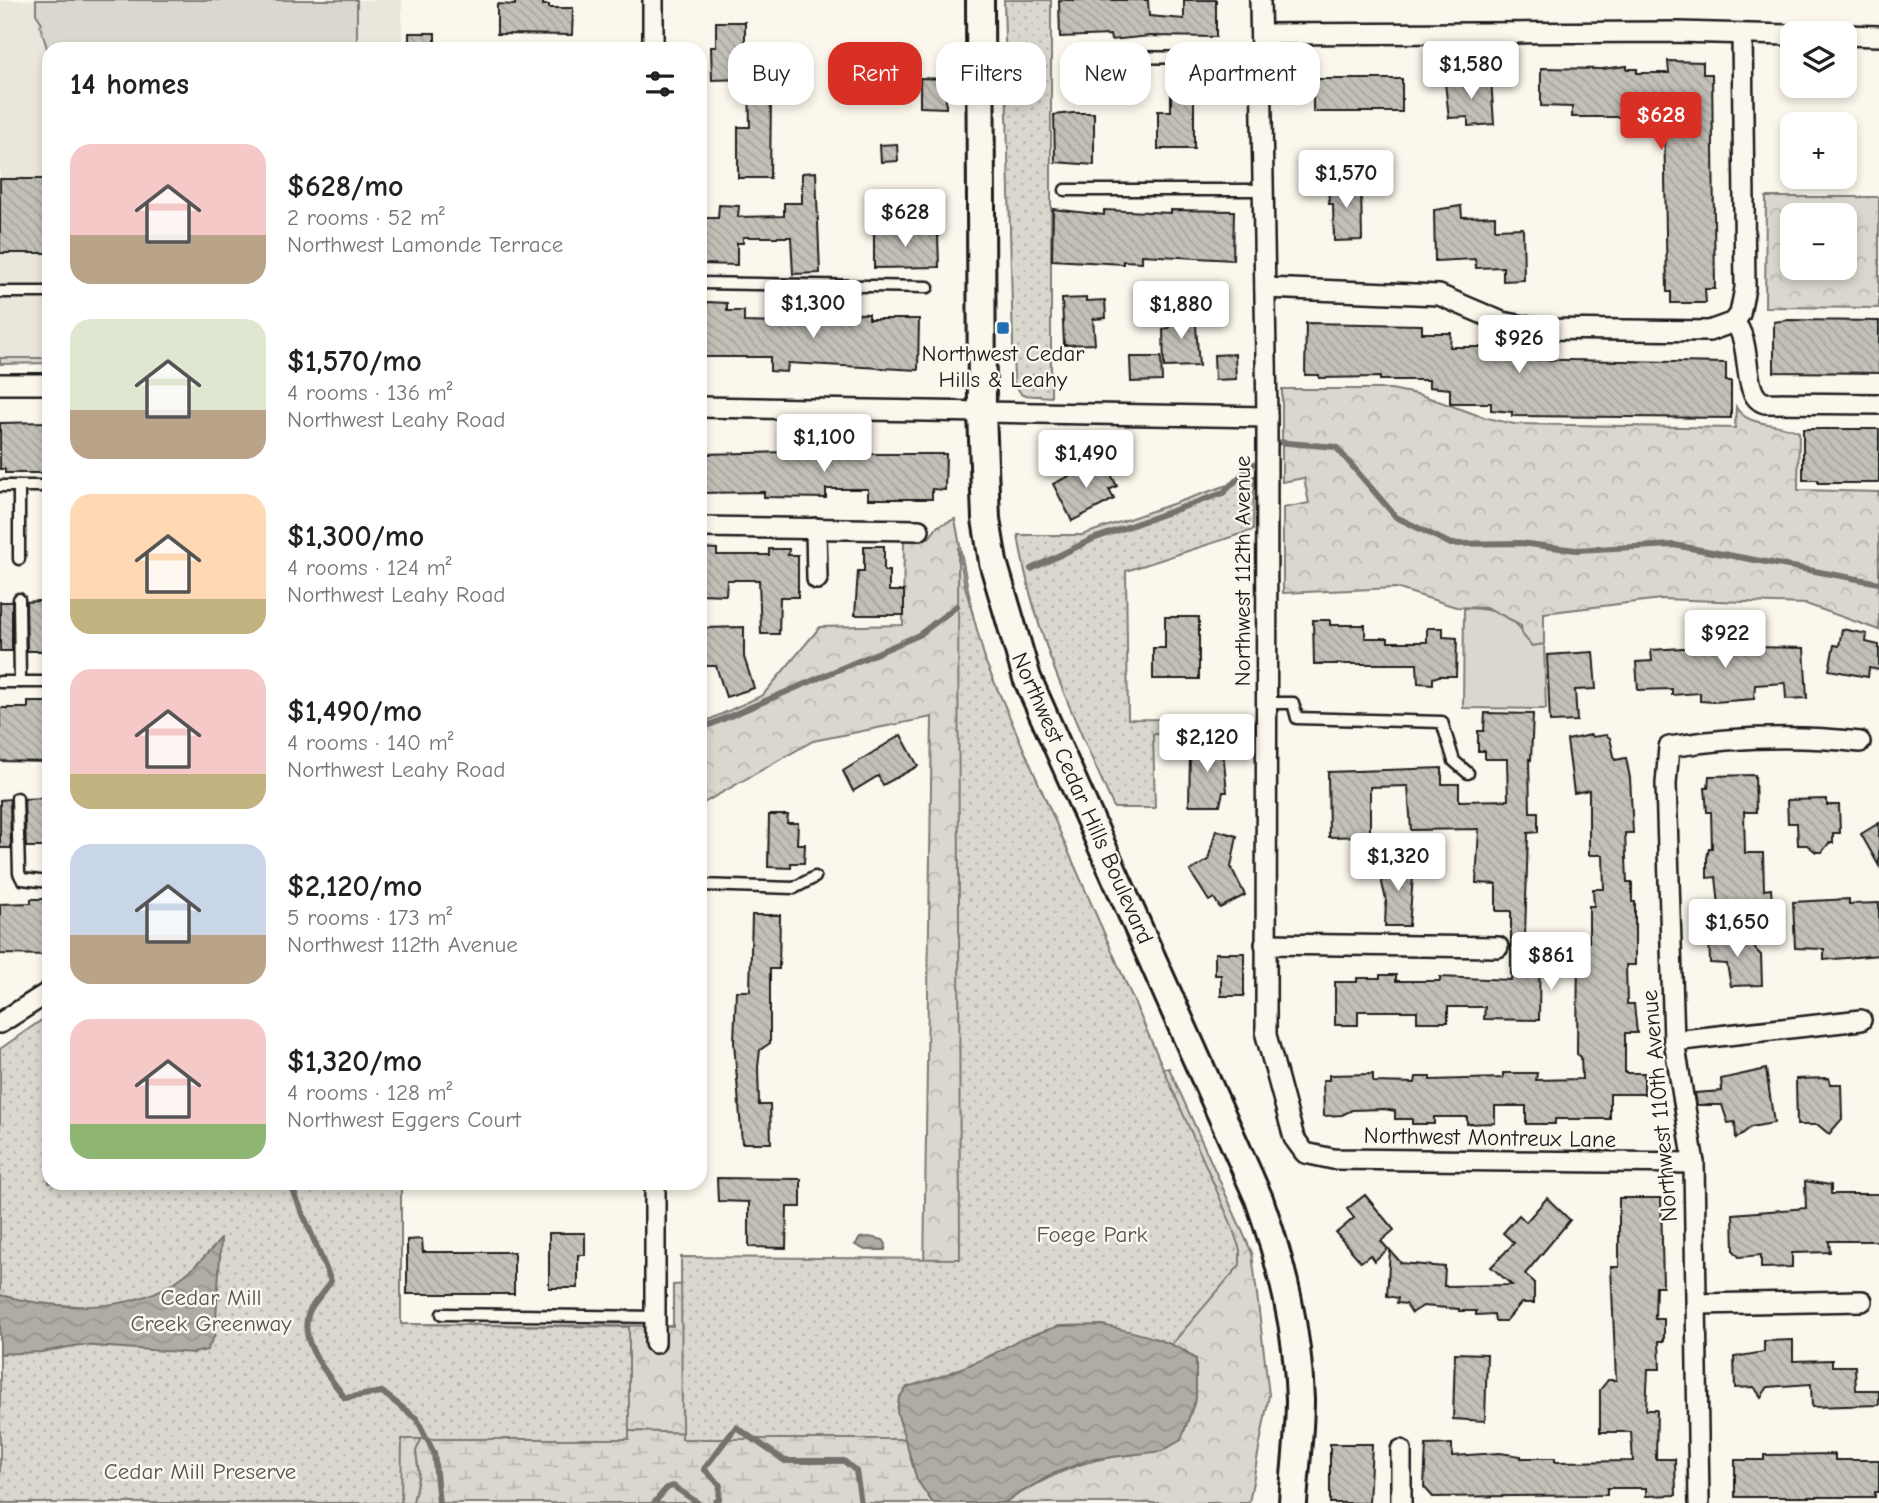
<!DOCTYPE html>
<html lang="en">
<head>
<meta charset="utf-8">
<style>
  :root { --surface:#fff; --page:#f2f2f2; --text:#222; --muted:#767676; --accent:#d93025 }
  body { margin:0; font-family:"Comic Neue",sans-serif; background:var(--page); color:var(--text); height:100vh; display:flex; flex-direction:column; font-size:26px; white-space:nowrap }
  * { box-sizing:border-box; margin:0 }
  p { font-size:23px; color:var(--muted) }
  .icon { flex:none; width:38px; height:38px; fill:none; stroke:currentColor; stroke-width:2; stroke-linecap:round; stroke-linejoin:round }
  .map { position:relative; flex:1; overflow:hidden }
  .side { position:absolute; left:42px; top:42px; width:665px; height:1148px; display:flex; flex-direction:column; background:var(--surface); border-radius:21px; box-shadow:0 4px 10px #0003 }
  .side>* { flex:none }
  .top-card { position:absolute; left:728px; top:42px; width:665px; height:63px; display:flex; gap:14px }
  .buttons { position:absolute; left:1780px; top:21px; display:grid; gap:14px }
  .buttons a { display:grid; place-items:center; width:77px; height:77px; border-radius:14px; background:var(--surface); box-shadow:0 4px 10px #0003; font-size:35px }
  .price { position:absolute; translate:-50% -60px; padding:0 16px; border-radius:7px; background:#fff; color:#222; font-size:23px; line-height:46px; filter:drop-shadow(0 2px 4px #0008) }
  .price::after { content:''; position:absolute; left:50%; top:42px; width:21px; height:16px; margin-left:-10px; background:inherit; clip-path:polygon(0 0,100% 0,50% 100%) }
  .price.on { background:var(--accent); color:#fff }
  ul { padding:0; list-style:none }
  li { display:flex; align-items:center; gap:21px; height:175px; padding:0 28px }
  li span { display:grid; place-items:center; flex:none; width:196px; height:140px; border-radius:21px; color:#555 }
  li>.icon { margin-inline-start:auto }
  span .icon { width:84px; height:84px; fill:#fffc; stroke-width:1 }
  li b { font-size:30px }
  h2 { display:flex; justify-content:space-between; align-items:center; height:84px; padding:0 28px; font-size:30px }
  .chip { padding:0 24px; border-radius:21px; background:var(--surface); box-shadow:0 4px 10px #0003; font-size:24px; line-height:63px }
  .chip.on { background:var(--accent); color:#fff }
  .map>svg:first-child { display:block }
</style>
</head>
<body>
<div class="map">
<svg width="1879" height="1503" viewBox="0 0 1879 1503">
  <defs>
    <pattern id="forest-crowns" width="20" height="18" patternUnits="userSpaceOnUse" patternTransform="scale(1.75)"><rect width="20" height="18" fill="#dad7ce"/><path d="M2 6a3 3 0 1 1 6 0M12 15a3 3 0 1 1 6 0" fill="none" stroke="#bab8b0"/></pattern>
    <pattern id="wetland-marsh" width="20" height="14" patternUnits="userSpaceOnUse" patternTransform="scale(1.75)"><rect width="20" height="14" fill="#dad7ce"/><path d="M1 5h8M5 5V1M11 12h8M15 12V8" fill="none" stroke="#bab8b0"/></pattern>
    <pattern id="park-dots" width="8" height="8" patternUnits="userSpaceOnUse" patternTransform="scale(1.75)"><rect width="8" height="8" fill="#dad7ce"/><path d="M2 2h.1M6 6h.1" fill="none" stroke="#bab8b0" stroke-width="1.8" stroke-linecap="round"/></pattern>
    <pattern id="water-waves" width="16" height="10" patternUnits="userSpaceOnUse" patternTransform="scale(1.75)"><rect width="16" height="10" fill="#afaca5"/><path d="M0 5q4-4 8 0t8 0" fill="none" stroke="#96938d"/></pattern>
    <pattern id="building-back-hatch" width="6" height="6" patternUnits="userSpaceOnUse" patternTransform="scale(1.75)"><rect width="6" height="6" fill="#c3c0b8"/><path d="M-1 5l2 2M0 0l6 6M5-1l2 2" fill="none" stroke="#a7a49e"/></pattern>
  </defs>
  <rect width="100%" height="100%" fill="#fbf7ec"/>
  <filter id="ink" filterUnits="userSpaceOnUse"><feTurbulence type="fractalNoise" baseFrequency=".0143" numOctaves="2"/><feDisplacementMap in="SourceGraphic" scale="14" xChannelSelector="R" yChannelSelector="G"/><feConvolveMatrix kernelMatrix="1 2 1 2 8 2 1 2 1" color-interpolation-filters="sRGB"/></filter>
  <g filter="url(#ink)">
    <path fill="#eae6dc" d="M0 0H402V49H49V364L0 365Z"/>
    <g fill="#dad7ce" stroke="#7b7a75" stroke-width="2">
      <path d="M36 0H357V49H49V114L48 51 40 26 42 23 36 14Z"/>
      <path d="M0 358H49V363L0 364Z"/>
      <path d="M1464 608C1497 608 1517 616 1532 646L1544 644 1546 709 1463 708Z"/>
    </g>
    <g fill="url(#forest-crowns)" stroke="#7b7a75" stroke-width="2" fill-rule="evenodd">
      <path d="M1766 197H1879V308L1765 307ZM1792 215H1844V268H1792Z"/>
      <path d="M1282 389H1391L1421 395 1483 417 1514 424 1735 428 1736 407C1747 428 1779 421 1799 432L1798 490 1879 492V630L1806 604 1661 599 1544 613V644L1532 646 1522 634 1521 625 1488 608 1456 607 1396 588 1283 593V508L1309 503 1304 478 1282 482Z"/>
      <path d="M955 519 986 686 1028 758 972 792 1094 1075 1169 1068 1252 1253 1269 1395 1249 1503H1003C1064 1468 1091 1455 1162 1451L1196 1359 1185 1351 1132 1331 693 1433 594 1430 416 1451 419 1473 413 1503H293L87 1281 0 1099 49 1183H401V1324L673 1326V1285L924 1272 932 717 813 741 700 805V724L763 695 820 627 903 625 904 538H929L938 526Z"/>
    </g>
    <path fill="url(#wetland-marsh)" stroke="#7b7a75" stroke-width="2" d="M907 1387 917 1479 933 1503H413L419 1473 416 1451 424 1433 594 1430 693 1433Z"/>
    <g fill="url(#park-dots)" stroke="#7b7a75" stroke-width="2">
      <path d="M1004 0H1051V397L1022 395 1014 383Z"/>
      <path d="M1254 476 1253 530 1126 571 1128 719 1254 720 1255 739 1153 734 1155 808H1114C1073 715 1034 637 1018 535H1082Z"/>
      <path d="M958 547 965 586 986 663 1230 1221 1240 1250V1265L1171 1345V1439H682L681 1257 960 1259Z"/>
      <path d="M49 1015V1183H401V1324L629 1327V1439H402L401 1503H0V1049Z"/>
    </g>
    <g fill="url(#water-waves)" stroke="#74726e" stroke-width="2">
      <path d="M869 1237 883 1240 886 1244 885 1250H865L855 1245 860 1238Z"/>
      <path d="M221 1239 215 1335 207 1350 193 1353 80 1345 42 1352 0 1354V1295C58 1310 131 1315 182 1277 196 1267 209 1252 221 1239Z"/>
      <path d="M1102 1325C1133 1332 1171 1339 1196 1359V1398L1181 1440 1162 1451 1088 1460 1053 1474 1003 1503H933L917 1480 897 1412 899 1398 907 1387 945 1375 990 1356 1020 1339 1059 1326Z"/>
    </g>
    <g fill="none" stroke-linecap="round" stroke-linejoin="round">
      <g stroke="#74726e" stroke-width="6">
        <path d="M1276 442 1336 447 1396 517 1451 544 1520 543 1576 550 1674 545 1879 583"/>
        <path d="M1031 569 1093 539 1223 493 1253 464"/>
        <path d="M700 729 919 635 957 606"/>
        <path d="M290 1183 331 1281C325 1290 317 1299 311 1308 294 1339 328 1374 345 1398L382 1392 417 1419 434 1453 439 1503"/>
        <path d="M654 1503 667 1488 673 1486 698 1503"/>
        <path d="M714 1503 719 1499 720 1485 704 1469 736 1427 785 1461H844L856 1471 861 1503"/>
      </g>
    </g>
    <g fill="url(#building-back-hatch)" stroke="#1c1c1c" stroke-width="2">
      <path d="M515 0H543V5H549V8H573L572 35 497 34V4L515 5Z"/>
      <path d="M1059 0H1148L1149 16 1184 19V0H1216V37L1150 36 1111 40 1110 35 1060 37Z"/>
      <path d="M716 22H745V79L712 80 711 47H716Z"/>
      <rect x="409" y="33" width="26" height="16"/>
      <path d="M1668 61 1703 62V74H1712L1715 289H1705L1706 303H1671V292H1667L1664 117H1572V107L1541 106V68L1602 69 1627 66V69H1637V73H1669Z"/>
      <path d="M786 77 787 98H771L770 178H738V127H750L749 78Z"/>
      <path d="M920 78 946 79V108L920 107Z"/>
      <path d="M1491 78 1494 124 1468 126V117L1449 118 1445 83Z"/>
      <rect x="1313" y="79" width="89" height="33"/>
      <path d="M1171 92H1194V149H1158V111H1171Z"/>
      <path d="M1073 113H1094V165L1055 162 1054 115Z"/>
      <path d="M897 144 898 161 881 162 880 145Z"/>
      <path d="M816 172 820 273 793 274 791 237H743V243H737V265L700 264V218H718L719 205 739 206 738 217 784 216V203H802V173Z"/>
      <path d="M0 179H49L48 253H0Z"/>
      <path d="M1356 180V188L1361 187 1362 240 1334 241 1333 204H1329L1328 181Z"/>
      <path d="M1461 206 1462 217 1495 216V229L1523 228 1524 280 1503 281V267L1476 268 1475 259 1435 261 1434 210Z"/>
      <path d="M1053 209 1104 215V210L1171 213V210L1234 211 1233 260 1142 255V262L1123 261V264L1052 260Z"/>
      <path d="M874 228H905V232L938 235 939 267 874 268Z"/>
      <path d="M1086 298V301L1105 300 1106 318 1093 319 1095 344 1064 345 1062 299Z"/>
      <path d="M707 302 727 303V311H744V322L823 324V313L869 314V319H919L918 370 788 363 787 372 770 371V357H706L700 355V330L706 329Z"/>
      <path d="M1169 313H1195L1199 366 1164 367 1163 329 1169 328Z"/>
      <path d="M1789 320 1879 321V373L1774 372V322Z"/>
      <path d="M1306 323 1422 325V333H1451L1450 347H1485V354H1511V359L1726 363V381H1731V418L1512 416V412L1491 410V403H1450V389L1429 387V380H1380V377L1319 378V375H1305Z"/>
      <path d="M1235 354 1236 379 1215 380 1214 355Z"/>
      <path d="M1130 357H1161L1162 381 1131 382Z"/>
      <path d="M49 422V473H5V469H0V423Z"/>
      <path d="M1803 429H1879V483H1818V480H1803Z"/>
      <path d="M790 452V454H946L945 490 932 489V499H868V489H826V498L764 497V492L700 493V454Z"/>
      <path d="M1103 459 1117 486 1109 490 1114 499 1072 521 1053 484Z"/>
      <path d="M864 546H884V571H889V591H904V615H855L858 571H864Z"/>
      <path d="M700 548 717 549V555H769V549H789L788 555H798V597H780L779 634H761L759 580H727L726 595 700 594Z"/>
      <path d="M49 600V651H27L26 602Z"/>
      <rect x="0" y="602" width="12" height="49"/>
      <path d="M1165 617H1199V679H1153V648H1165Z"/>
      <path d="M1313 620H1330V625H1365V638H1388V642H1427V628H1443V637L1457 638 1456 676H1439L1433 678V684L1418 683 1417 664H1314Z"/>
      <path d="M744 627V657L754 688 726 697 716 666H705L704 628Z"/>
      <path d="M1842 629 1867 634 1866 642 1879 645V670L1869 668 1868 677 1829 670 1834 645 1839 646Z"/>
      <path d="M1752 636 1753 647 1804 648 1807 698 1786 699 1785 683 1755 685 1754 699 1714 702 1700 701V693L1672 695V689L1638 690 1636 662 1652 661 1651 650 1716 646V639Z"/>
      <path d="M1593 652 1596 689 1575 690 1577 721 1550 722 1547 655Z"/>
      <path d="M28 702H49V762L0 761V708H28Z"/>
      <path d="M1485 713 1533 714 1531 760 1529 759 1530 812H1538V832L1528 833 1525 936H1540L1539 1020 1484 1019 1485 1007H1448V1022H1417V1011H1358V1025H1335V982H1357V978H1380V975H1396V981H1440V977L1511 980V911H1496V884L1476 883 1479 829 1411 830 1408 786 1370 787V836L1329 837 1328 772 1442 768V784H1459V801L1508 800 1507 759H1485V751H1478V731H1484Z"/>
      <path d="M901 735 918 766 883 785 878 776 853 791 843 771Z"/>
      <path d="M1591 735 1592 737 1606 735 1610 738 1615 760 1626 758 1630 778 1633 833H1625L1627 882H1632V902H1635V965H1626L1627 1004H1634L1637 1033H1625V1073H1644V1094H1610V1119H1555V1124H1526V1106H1495V1123L1467 1124V1117H1434V1124H1412V1119H1395V1111L1384 1109 1352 1110 1342 1115 1324 1116 1323 1080H1329V1075L1373 1074V1082L1415 1083 1416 1077H1430V1080L1503 1078V1073H1537L1536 1080 1582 1079 1581 1057 1577 1054 1578 942H1589V906H1594L1593 889H1604L1603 855H1589V790L1574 793 1567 740Z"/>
      <path d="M1196 740H1222L1227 792H1223L1220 805H1189L1190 756H1196Z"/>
      <path d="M1755 775 1756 812H1744L1745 853H1763L1764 890 1771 889 1772 904 1719 905 1716 877 1707 878V858L1709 848H1712L1711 812H1707L1705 788H1708L1709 776Z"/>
      <path d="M45 798 46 847H26L24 799Z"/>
      <path d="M10 799 11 848H0V800Z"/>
      <path d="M1827 799V805H1839L1840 833H1833V843H1829L1822 852H1816L1807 845H1798L1797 823H1788L1787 800Z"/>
      <path d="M769 815H788L787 823H798L797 844H805L804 863H791V868L768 867Z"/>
      <path d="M1879 823V866L1861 834Z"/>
      <path d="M1216 830 1237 836 1231 867 1245 895 1220 908 1214 898 1209 901 1190 871 1208 860Z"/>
      <path d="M1386 863 1414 864 1409 926H1385L1386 900 1382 883Z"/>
      <path d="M31 899H49V955L0 954V904L31 903Z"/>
      <path d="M1849 899V904L1879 903V955L1824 960V949L1795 948 1793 902Z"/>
      <path d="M752 915H780L779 969H770V1043L760 1050 758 1067 759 1105H770L771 1143H742L734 1042 736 991H750Z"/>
      <path d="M1734 933 1735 940 1755 939V949L1761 955 1762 985 1731 986 1727 964 1710 963 1709 934Z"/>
      <path d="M1215 953H1244V996H1221V975H1215Z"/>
      <path d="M1766 1069 1774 1123 1751 1127 1736 1139 1735 1122 1728 1123 1722 1105H1697L1695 1093 1722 1091 1721 1079Z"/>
      <path d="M1829 1078 1830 1084H1841L1842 1119 1829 1134 1818 1125H1797L1796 1079Z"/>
      <path d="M717 1178 801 1179V1207H787L786 1248 749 1247V1202L718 1201Z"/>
      <path d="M1805 1181 1831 1185V1194H1879V1241H1829L1830 1252 1792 1253V1267L1761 1268V1255L1739 1257 1734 1251 1733 1214 1806 1208Z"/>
      <path d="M1365 1195 1394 1230 1381 1241 1388 1249 1374 1261 1370 1255 1361 1262 1336 1233 1354 1218 1347 1209Z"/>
      <path d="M1547 1198 1570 1220 1525 1274 1534 1282V1303H1521L1506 1321H1495L1494 1314 1476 1315V1311H1459V1309L1423 1306 1412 1313 1406 1304 1397 1303 1398 1298 1387 1296 1390 1250 1401 1263 1445 1267 1444 1286 1512 1285 1491 1267 1514 1243 1503 1233 1519 1215 1526 1222Z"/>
      <path d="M1619 1198H1661L1663 1286H1656L1655 1319H1664V1341H1659L1660 1369H1648L1646 1410H1657L1656 1459H1675L1676 1495 1646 1496V1488H1607V1495L1433 1497 1424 1487 1426 1445 1452 1444V1456L1500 1453 1521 1456V1458H1555V1462L1633 1461 1631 1432H1600V1390L1608 1380H1616L1611 1267H1619Z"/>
      <path d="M549 1233H585V1255H578V1288H549Z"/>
      <path d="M422 1239 423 1252H514V1294H407V1240Z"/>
      <path d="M1793 1340V1361L1832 1360V1366H1855L1856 1390H1879V1405L1812 1407 1811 1384 1768 1387 1761 1397 1754 1387 1735 1388 1734 1357 1764 1352V1341Z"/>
      <path d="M1455 1353 1487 1354 1485 1421 1453 1419Z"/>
      <path d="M1330 1444H1372L1369 1503H1330Z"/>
      <path d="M1835 1454V1460H1879V1492H1875V1497H1735V1460H1764V1455Z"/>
    </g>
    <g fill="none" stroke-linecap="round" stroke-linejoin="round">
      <g stroke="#1c1c1c" stroke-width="15">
        <g id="service">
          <path d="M1071 57 1261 58"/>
          <path d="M1065 190H1264"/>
          <path d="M700 283 928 287"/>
          <path d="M0 292H49"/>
          <path d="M0 486H49"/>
          <path d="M19 486V559"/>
          <path d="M19 599 20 682"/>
          <path d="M0 682H49"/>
          <path d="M1266 703H1293L1297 718 1442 722 1454 761 1468 773"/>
          <path d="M17 798 19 873 22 879 49 882"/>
          <path d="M700 885 794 888 815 877"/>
          <path d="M442 1314 656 1317"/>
        </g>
      </g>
      <g stroke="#1c1c1c" stroke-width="24">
        <g id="minor">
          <path d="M1260 0 1267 417 1266 1035 1294 1138 1305 1153 1333 1159 1694 1163"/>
          <path d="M1261 34 1678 32 1792 35"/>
          <path d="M1742 34 1745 288 1740 314 1734 322C1754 343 1740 396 1765 403L1879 404"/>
          <path d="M1844 35 1879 36"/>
          <path d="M653 49V0"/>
          <path d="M1265 288 1439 295 1502 322 1542 329 1709 331 1734 322"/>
          <path d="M0 384H49"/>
          <path d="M700 407 1267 417"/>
          <path d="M700 527 919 530"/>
          <path d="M816 528 817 579"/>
          <path d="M1265 944 1498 947"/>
          <path d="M0 1023 49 992"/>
          <path d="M1674 1041 1861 1020"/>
          <path d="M655 1183V1343"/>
          <path d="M1697 1304 1862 1301"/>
          <path d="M1401 1450V1503"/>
          <path d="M1699 1503 1694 1163 1674 1041 1666 784 1669 747C1732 737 1797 735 1860 742"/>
        </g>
      </g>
      <g stroke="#1c1c1c" stroke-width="32">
        <path id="secondary" d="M980 0 982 412 986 519 993 562 1027 678 1259 1199C1282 1265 1298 1330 1300 1400 1300 1434 1295 1469 1293 1503"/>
      </g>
      <use href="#service" stroke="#fbf7ec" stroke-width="10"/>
      <use href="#minor" stroke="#fbf7ec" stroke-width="19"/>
      <use href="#secondary" stroke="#fbf7ec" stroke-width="26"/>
    </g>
  </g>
  <rect fill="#1f6fb2" stroke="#fbf7ec" stroke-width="2.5" x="996" y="321" width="14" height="14" rx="3.5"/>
  <g text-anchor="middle" stroke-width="5" stroke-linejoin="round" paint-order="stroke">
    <g font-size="23" fill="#1c1c1c" stroke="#fbf7ec">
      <text x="1003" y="361">Northwest Cedar<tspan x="1003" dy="26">Hills &amp; Leahy</tspan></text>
    </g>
    <g font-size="23" fill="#1c1c1c" stroke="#fbf7ec">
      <text transform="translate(1242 571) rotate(-90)" y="8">Northwest 112th Avenue</text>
      <text transform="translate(1083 798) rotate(66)" y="8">Northwest Cedar Hills Boulevard</text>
      <text transform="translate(1659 1106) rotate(-95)" y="8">Northwest 110th Avenue</text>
      <text transform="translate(1490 1137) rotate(1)" y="8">Northwest Montreux Lane</text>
    </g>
    <g font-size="23" fill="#555451" stroke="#fbf7ec">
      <text x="1092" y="1242">Foege Park</text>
      <text x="211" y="1305">Cedar Mill<tspan x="211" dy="26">Creek Greenway</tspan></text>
      <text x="200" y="1479">Cedar Mill Preserve</text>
    </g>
  </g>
</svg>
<div class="buttons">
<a><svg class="icon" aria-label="layers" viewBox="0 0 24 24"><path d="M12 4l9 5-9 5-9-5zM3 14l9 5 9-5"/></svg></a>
<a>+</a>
<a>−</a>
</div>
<b class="price" style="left:1471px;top:101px">$1,580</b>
<b class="price on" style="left:1661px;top:152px">$628</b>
<b class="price" style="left:1346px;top:210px">$1,570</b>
<b class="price" style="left:905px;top:249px">$628</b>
<b class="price" style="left:813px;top:340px">$1,300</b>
<b class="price" style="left:1181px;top:341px">$1,880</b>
<b class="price" style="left:1519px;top:375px">$926</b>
<b class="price" style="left:824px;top:474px">$1,100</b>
<b class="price" style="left:1086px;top:490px">$1,490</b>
<b class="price" style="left:1725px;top:670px">$922</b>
<b class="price" style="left:1207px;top:774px">$2,120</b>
<b class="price" style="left:1398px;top:893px">$1,320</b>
<b class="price" style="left:1737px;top:959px">$1,650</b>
<b class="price" style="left:1551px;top:992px">$861</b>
<div class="top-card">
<a class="chip">Buy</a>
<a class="chip on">Rent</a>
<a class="chip">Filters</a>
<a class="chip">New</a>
<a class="chip">Apartment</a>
</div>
<section class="side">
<h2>14 homes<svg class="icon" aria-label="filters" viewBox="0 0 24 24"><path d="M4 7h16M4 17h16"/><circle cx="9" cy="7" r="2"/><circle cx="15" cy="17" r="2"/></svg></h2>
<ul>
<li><span style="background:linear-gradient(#f6c9c9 65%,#b9a48a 0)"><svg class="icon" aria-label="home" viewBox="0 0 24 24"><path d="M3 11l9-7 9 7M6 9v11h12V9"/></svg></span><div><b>$628/mo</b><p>2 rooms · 52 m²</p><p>Northwest Lamonde Terrace</p></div></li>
<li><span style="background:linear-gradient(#dfe7d0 65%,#b9a48a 0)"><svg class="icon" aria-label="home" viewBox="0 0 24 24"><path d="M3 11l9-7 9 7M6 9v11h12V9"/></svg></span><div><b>$1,570/mo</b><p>4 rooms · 136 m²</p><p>Northwest Leahy Road</p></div></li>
<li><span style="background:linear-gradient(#ffd9b3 75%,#c2b280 0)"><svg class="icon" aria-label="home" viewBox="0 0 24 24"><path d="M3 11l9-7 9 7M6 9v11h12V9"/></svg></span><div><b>$1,300/mo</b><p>4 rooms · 124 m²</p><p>Northwest Leahy Road</p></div></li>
<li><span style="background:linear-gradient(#f6c9c9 75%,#c2b280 0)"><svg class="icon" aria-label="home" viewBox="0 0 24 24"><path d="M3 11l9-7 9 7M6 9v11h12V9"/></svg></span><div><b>$1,490/mo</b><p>4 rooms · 140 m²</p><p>Northwest Leahy Road</p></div></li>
<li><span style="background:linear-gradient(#c9d6e8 65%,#b9a48a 0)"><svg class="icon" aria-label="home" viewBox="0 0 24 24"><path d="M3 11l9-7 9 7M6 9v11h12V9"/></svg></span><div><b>$2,120/mo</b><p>5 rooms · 173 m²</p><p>Northwest 112th Avenue</p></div></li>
<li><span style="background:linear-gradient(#f6c9c9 75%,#8fb573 0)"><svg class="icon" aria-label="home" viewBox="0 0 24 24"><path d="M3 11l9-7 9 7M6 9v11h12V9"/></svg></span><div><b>$1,320/mo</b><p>4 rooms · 128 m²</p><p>Northwest Eggers Court</p></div></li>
</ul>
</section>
</div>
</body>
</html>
